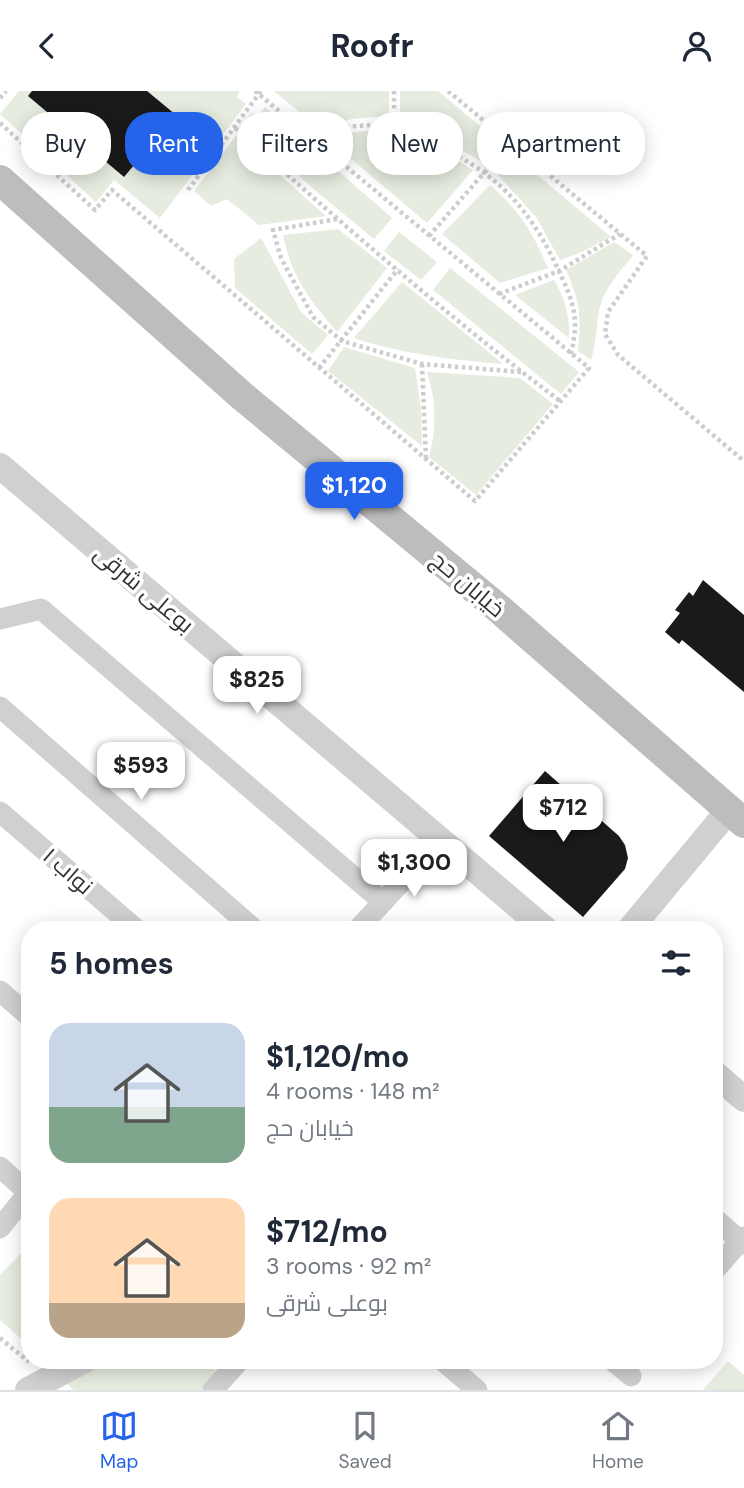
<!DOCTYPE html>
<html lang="en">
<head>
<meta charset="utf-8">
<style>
  :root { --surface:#fff; --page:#f6f6f7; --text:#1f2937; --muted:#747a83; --line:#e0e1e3; --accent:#2563eb }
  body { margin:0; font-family:"DM Sans",Cairo,sans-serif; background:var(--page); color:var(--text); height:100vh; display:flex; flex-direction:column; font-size:26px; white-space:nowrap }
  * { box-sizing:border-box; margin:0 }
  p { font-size:23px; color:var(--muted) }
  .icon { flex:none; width:38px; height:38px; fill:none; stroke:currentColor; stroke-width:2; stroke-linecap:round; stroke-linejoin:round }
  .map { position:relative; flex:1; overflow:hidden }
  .sheet { position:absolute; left:21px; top:830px; width:702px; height:448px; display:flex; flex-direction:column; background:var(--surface); border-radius:28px; box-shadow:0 4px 18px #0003 }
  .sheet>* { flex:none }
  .top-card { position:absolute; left:21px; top:21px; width:704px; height:63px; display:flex; gap:14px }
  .price { position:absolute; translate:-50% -60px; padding:0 16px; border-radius:14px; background:#fff; color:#222; font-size:23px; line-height:46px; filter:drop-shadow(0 2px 4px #0008) }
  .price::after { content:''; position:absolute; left:50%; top:42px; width:21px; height:16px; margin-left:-10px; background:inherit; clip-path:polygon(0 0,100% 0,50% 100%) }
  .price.active { background:var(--accent); color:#fff }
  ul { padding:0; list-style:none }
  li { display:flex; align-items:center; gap:21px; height:175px; padding:0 28px }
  li span { display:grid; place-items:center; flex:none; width:196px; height:140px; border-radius:21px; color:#555 }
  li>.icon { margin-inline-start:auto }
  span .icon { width:84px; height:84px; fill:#fffc; stroke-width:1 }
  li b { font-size:30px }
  h2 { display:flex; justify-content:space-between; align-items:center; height:84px; padding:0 28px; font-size:30px }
  .tag { padding:0 24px; border-radius:28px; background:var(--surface); box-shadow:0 4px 18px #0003; font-size:24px; line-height:63px }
  .tag.active { background:var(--accent); color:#fff }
  header { display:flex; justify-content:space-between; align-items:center; height:91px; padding:0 28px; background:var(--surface); font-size:32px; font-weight:700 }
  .dock { display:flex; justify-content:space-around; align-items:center; height:98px; border-top:2px solid var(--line); background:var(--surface); font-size:19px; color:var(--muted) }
  .dock a { display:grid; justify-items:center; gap:4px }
  .dock .active { color:var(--accent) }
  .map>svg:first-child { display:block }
</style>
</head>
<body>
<header><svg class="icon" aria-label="back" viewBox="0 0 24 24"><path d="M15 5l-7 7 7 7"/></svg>Roofr<svg class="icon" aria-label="person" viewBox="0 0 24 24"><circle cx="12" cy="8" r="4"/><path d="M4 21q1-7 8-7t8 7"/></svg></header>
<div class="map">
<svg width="744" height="1299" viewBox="0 0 744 1299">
  <rect width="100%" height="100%" fill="#fff"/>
  <g fill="#e6ecdf">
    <path d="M19 0H240L237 6 246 13 160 127 114 89 96 111 0 23Z"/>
    <path d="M274 0H389V25L351 28 320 38Z"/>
    <path d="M400 0H438L499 51 482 71 441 46 400 29Z"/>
    <path d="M265 16 392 127 374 148 317 101 243 33 251 22 258 25Z"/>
    <path d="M372 39C410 40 442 60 473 79L427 132 330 50 340 43Z"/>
    <path d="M236 45 326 125 259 134 227 108 211 115 194 100Z"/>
    <path d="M515 65 611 146 582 161 560 169 536 126 498 84Z"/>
    <path d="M490 94C519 119 533 142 548 177L500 192 442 143Z"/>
    <path d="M338 138 387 177 337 241C308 206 293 189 283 144Z"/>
    <path d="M399 141 437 171 421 189 384 160Z"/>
    <path d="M261 147 301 221 328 244 312 263 235 197 234 168Z"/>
    <path d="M614 151 633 164C620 181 603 198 599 220 596 238 596 251 591 269L578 260C581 222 581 214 566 179Z"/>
    <path d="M450 177 579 281 561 303 433 199Z"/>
    <path d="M554 189C565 208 570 225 569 247L515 204Z"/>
    <path d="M402 191 503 273C453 269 402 263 354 247Z"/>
    <path d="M344 256 415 277 421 318 422 355 328 280Z"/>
    <path d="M427 281 520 287 553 313 476 404 429 366C437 336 436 310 427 281Z"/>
    <path d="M30 1153V1256L0 1229V1184Z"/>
    <path d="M108 1269H202L217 1281 202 1299H74L65 1291Z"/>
    <path d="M728 1270 744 1284V1299H703Z"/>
  </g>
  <g fill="#1a1a1a">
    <path d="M32 0H147L176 24 124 86 28 5Z"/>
    <path d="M703 489 744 524V601L682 549 679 553 665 541 680 522 675 519 689 501 693 505Z"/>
    <path d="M545 680 619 745 625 754 628 767 625 778 583 826 489 745Z"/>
  </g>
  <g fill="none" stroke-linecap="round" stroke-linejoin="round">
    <g stroke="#cdcdcd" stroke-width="4.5" stroke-dasharray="3.5 3.5" stroke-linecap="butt">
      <path d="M394 0V32C474 71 517 91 557 176 573 210 580 225 571 263"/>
      <path d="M448 0 647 165 608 221 605 243 618 264 744 370"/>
      <path d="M0 7 6 0"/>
      <path d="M0 32 95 119 112 99 475 410 589 277 255 0"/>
      <path d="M235 37C340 131 447 225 560 310"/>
      <path d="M313 48 345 36 394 32"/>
      <path d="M188 99 261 0"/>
      <path d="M337 128 273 139 281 167 313 226 342 250 422 273 521 281"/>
      <path d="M429 145 510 52"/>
      <path d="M499 203 559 180 620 143"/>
      <path d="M422 273 426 369"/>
      <path d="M319 277 398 178"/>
      <path d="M0 1247 29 1271"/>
    </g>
    <g stroke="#d0d0d0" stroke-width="21">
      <path d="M0 528 41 518 383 811"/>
      <path d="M0 616 254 838"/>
      <path d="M0 721 136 838"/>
      <path d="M358 838 440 749"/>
      <path d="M0 900 30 926"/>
      <path d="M0 1076 30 1103"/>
      <path d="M714 1127 744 1153"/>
      <path d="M0 1137 28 1102"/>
      <path d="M714 1180 744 1146"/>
      <path d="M442 1269 477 1299"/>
      <path d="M612 1269 631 1285"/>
      <path d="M213 1299 240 1269"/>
    </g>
    <g stroke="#d0d0d0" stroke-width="26">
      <path d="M0 375 545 838"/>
      <path d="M630 838 729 719"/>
      <path d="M714 982 744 1008"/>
      <path d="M28 1299 85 1269"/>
    </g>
    <path stroke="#bdbdbd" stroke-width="30" d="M0 89 242 305 498 517 744 732"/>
  </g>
  <g text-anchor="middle" stroke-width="7" stroke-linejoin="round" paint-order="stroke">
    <g font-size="23" fill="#333" stroke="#fff">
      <text transform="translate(468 493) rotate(40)" y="8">خیابان حج</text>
      <text transform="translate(144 498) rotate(40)" y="8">بوعلی شرقی</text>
      <text transform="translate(68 780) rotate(41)" y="8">نواب ۱</text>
    </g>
  </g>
</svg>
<b class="price active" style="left:354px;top:431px">$1,120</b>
<b class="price" style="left:257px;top:625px">$825</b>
<b class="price" style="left:141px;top:711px">$593</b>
<b class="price" style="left:563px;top:753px">$712</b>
<b class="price" style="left:414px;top:808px">$1,300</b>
<div class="top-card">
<a class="tag">Buy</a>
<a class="tag active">Rent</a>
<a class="tag">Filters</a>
<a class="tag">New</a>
<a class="tag">Apartment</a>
</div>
<section class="sheet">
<h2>5 homes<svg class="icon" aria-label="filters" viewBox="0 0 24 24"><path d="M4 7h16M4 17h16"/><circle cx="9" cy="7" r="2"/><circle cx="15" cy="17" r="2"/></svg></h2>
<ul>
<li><span style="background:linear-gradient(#c9d6e8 60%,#7fa58c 0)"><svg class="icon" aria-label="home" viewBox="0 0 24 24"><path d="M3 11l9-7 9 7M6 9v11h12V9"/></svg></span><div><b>$1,120/mo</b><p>4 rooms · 148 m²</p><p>خیابان حج</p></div></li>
<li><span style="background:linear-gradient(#ffd9b3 75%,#b9a48a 0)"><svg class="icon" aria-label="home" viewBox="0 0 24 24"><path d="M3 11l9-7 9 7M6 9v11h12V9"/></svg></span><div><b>$712/mo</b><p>3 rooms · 92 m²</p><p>بوعلی شرقی</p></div></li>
</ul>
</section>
</div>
<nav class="dock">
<a class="active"><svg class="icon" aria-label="map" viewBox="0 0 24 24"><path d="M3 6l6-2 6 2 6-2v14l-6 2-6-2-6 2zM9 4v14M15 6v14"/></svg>Map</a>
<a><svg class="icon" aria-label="saved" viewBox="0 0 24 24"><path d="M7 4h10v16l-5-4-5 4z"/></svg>Saved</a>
<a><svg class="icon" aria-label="home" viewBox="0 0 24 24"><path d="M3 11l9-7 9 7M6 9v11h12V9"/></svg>Home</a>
</nav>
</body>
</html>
